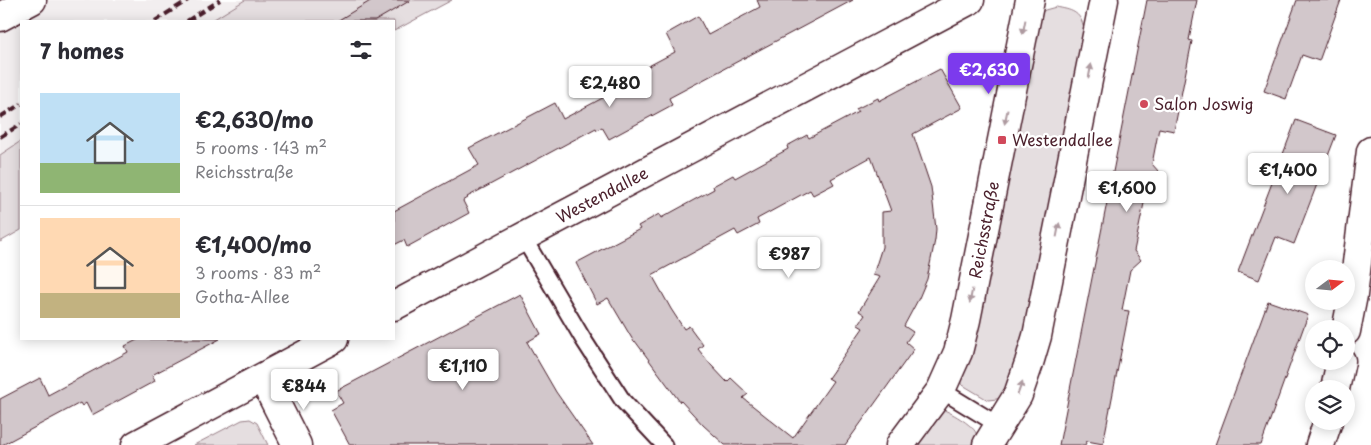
<!DOCTYPE html>
<html lang="en">
<head>
<meta charset="utf-8">
<style>
  :root { --surface:#fff; --page:#f2f2f3; --text:#2b2b33; --muted:#7c7c81; --line:#e1e1e2; --accent:#7c3aed }
  body { margin:0; font-family:"Playpen Sans",sans-serif; background:var(--page); color:var(--text); height:100vh; display:flex; flex-direction:column; font-size:19px; white-space:nowrap }
  * { box-sizing:border-box; margin:0 }
  p { font-size:16px; color:var(--muted) }
  .icon { flex:none; width:28px; height:28px; fill:none; stroke:currentColor; stroke-width:2; stroke-linecap:round; stroke-linejoin:round }
  .map { position:relative; flex:1; overflow:hidden }
  .panel { position:absolute; left:20px; top:20px; width:375px; height:320px; display:flex; flex-direction:column; background:var(--surface); border-radius:0px; box-shadow:0 2px 12px #0003 }
  .panel>* { flex:none }
  .needle { width:32px; rotate:74deg }
  .controls { position:absolute; left:1305px; top:260px; display:grid; gap:10px }
  .controls a { display:grid; place-items:center; width:50px; height:50px; border-radius:50%; background:var(--surface); box-shadow:0 2px 12px #0003; font-size:25px }
  .price { position:absolute; translate:-50% -42px; padding:0 11px; border-radius:5px; background:#fff; color:#222; font-size:16px; line-height:32px; filter:drop-shadow(0 1px 2px #0008) }
  .price::after { content:''; position:absolute; left:50%; top:30px; width:15px; height:11px; margin-left:-8px; background:inherit; clip-path:polygon(0 0,100% 0,50% 100%) }
  .price.on { background:var(--accent); color:#fff }
  ul { padding:0; list-style:none }
  li { display:flex; align-items:center; gap:15px; height:125px; padding:0 20px }
  li+li { border-top:1px solid var(--line) }
  li span { display:grid; place-items:center; flex:none; width:140px; height:100px; border-radius:0px; color:#555 }
  li>.icon { margin-inline-start:auto }
  span .icon { width:60px; height:60px; fill:#fffc; stroke-width:1 }
  li b { font-size:21px }
  h2 { display:flex; justify-content:space-between; align-items:center; height:60px; padding:0 20px; font-size:21px }
  .map>svg:first-child { display:block }
</style>
</head>
<body>
<div class="map">
<svg width="1371" height="445" viewBox="0 0 1371 445">
  <rect width="100%" height="100%" fill="#fff"/>
  <filter id="ink" filterUnits="userSpaceOnUse"><feTurbulence type="fractalNoise" baseFrequency=".02" numOctaves="2"/><feDisplacementMap in="SourceGraphic" scale="10" xChannelSelector="R" yChannelSelector="G"/><feConvolveMatrix kernelMatrix="1 2 1 2 8 2 1 2 1" color-interpolation-filters="sRGB"/></filter>
  <g filter="url(#ink)">
    <path fill="#f2eeef" d="M0 0H245L211 21H21V141L0 155Z"/>
    <g fill="#e5dee0" stroke="#987e86">
      <path d="M245 0H452L394 31V21H211Z"/>
      <path d="M1056 7C1071 10 1080 11 1084 28L1026 333 1013 372 1003 396 997 399 988 400 961 384 959 373 1037 16 1045 10Z"/>
      <path d="M21 141V230L0 242V155Z"/>
      <path d="M941 409C949 411 973 425 976 433 978 437 977 440 976 445H910Z"/>
      <path d="M250 419 257 423 268 445H194L242 420Z"/>
    </g>
    <g fill="#d2c7cb" stroke="#4a1f2b" fill-rule="evenodd">
      <path d="M372 0H411L375 21H337Z"/>
      <path d="M757 0H853L669 98 672 105 609 139 602 127 597 130 596 128 467 197 468 198 463 201 469 213 407 247 404 240 394 245V211L479 165 469 148 555 103 563 119 644 76 641 70 675 52 666 34 698 16 708 35 760 7Z"/>
      <path d="M1147 0H1197L1189 40 1192 41 1174 131 1159 128 1152 164 1159 172 1148 184 1134 251 1141 260 1130 270 1122 310 1129 311 1103 444 1087 441 1085 445H1059Z"/>
      <path d="M1297 0H1341L1319 61 1302 55 1286 99 1264 91Z"/>
      <path d="M940 69 962 108 913 134 931 187 936 229 935 240 927 279 919 298 904 326 913 332 906 342 914 349 845 445H725L703 425 681 401 680 402 635 341 634 342 608 298 597 304 576 263 640 229 638 226 659 214 661 218 714 189 713 186 733 175 735 178 788 149 787 146 807 135 809 138 858 112 856 109 878 98 879 101ZM871 157 891 211 882 212V247L873 275 880 277 859 311 865 315 858 325 863 328 828 378 833 381 793 438 743 398 748 394 731 378 727 382 711 365 698 349 703 345 689 326 684 329 671 309 652 275 735 230 738 235 759 224 757 219 810 190 813 195 834 184 831 179Z"/>
      <path d="M1296 120 1336 135 1294 244 1276 237 1259 280 1238 272Z"/>
      <path d="M520 294 541 334 527 342 556 392 593 445H350L331 410 343 403 336 391Z"/>
      <path d="M1268 301 1308 315 1261 445H1215Z"/>
      <path d="M139 339H220L152 375 155 381 92 415 86 403 82 406 80 403 2 445H0V399L40 378 48 395 128 352 125 346Z"/>
    </g>
    <g fill="none" stroke-linecap="round" stroke-linejoin="round">
      <g stroke="#4a1f2b" stroke-width="19">
        <g id="service">
          <path d="M523 237 583 339 623 401 664 445"/>
          <path d="M941 390 1000 426"/>
        </g>
      </g>
      <g stroke="#4a1f2b" stroke-width="31">
        <g id="minor">
          <path d="M0 17 32 0"/>
          <path d="M394 306 523 237 970 0"/>
          <path d="M1346 331 1353 295 1371 151"/>
          <path d="M263 378 297 445"/>
          <path d="M1335 389 1341 361"/>
          <path d="M136 445 334 339"/>
          <path d="M1320 445 1328 421"/>
        </g>
      </g>
      <g stroke="#4a1f2b" stroke-width="31">
        <g id="secondary">
          <path d="M900 445 941 390 958 352 966 320 1030 0"/>
          <path d="M987 445 1018 395 1029 363 1037 336 1104 0"/>
        </g>
      </g>
      <use href="#service" stroke="#fff" stroke-width="15"/>
      <use href="#minor" stroke="#fff" stroke-width="28"/>
      <use href="#secondary" stroke="#fff" stroke-width="28"/>
      <g stroke="#4a1f2b" stroke-width="4" stroke-dasharray="8 4" stroke-linecap="butt">
        <path d="M155 21 188 0"/>
        <path d="M187 21 220 0"/>
        <path d="M0 117 21 104"/>
        <path d="M0 137 21 124"/>
      </g>
    </g>
    <defs><path id="oneway-solid" d="M-6-.8H1V-3.2L6.5 0L1 3.2V.8H-6Z" transform="scale(1.25)"/></defs>
    <g fill="#ae9aa0">
      <use href="#oneway-solid" transform="translate(1024 27) rotate(101)"/>
      <use href="#oneway-solid" transform="translate(1090 71) rotate(-79)"/>
      <use href="#oneway-solid" transform="translate(1006 117) rotate(102)"/>
      <use href="#oneway-solid" transform="translate(1058 230) rotate(-79)"/>
      <use href="#oneway-solid" transform="translate(971 296) rotate(101)"/>
      <use href="#oneway-solid" transform="translate(1020 388) rotate(-70)"/>
    </g>
  </g>
  <g fill="#d1495b" stroke="#fff" stroke-width="2">
    <circle cx="1144" cy="104" r="5"/>
    <rect x="997" y="135" width="10" height="10" rx="2.5"/>
  </g>
  <g text-anchor="middle" stroke-width="4.5" stroke-linejoin="round" paint-order="stroke">
    <g font-size="16" fill="#4a1f2b" stroke="#fff" text-anchor="start">
      <text x="1154" y="110">Salon Joswig</text>
      <text x="1012" y="146">Westendallee</text>
    </g>
    <g font-size="16" fill="#4a1f2b" stroke="#fff">
      <text transform="translate(602 195) rotate(-28)" y="6">Westendallee</text>
      <text transform="translate(984 230) rotate(-79)" y="6">Reichsstraße</text>
    </g>
  </g>
</svg>
<div class="controls">
<a><svg class="needle" viewBox="-14 -14 28 28"><path d="M0-13l5 13h-10z" fill="#e53935"/><path d="M0 13l5-13h-10z" fill="#7c7c81"/></svg></a>
<a><svg class="icon" aria-label="locate" viewBox="0 0 24 24"><circle cx="12" cy="12" r="6"/><path d="M12 2v4M12 18v4M2 12h4M18 12h4"/></svg></a>
<a><svg class="icon" aria-label="layers" viewBox="0 0 24 24"><path d="M12 4l9 5-9 5-9-5zM3 14l9 5 9-5"/></svg></a>
</div>
<b class="price on" style="left:989px;top:95px">€2,630</b>
<b class="price" style="left:610px;top:108px">€2,480</b>
<b class="price" style="left:1288px;top:195px">€1,400</b>
<b class="price" style="left:1127px;top:213px">€1,600</b>
<b class="price" style="left:789px;top:279px">€987</b>
<b class="price" style="left:463px;top:391px">€1,110</b>
<b class="price" style="left:304px;top:411px">€844</b>
<section class="panel">
<h2>7 homes<svg class="icon" aria-label="filters" viewBox="0 0 24 24"><path d="M4 7h16M4 17h16"/><circle cx="9" cy="7" r="2"/><circle cx="15" cy="17" r="2"/></svg></h2>
<ul>
<li><span style="background:linear-gradient(#bfe0f5 70%,#8fb573 0)"><svg class="icon" aria-label="home" viewBox="0 0 24 24"><path d="M3 11l9-7 9 7M6 9v11h12V9"/></svg></span><div><b>€2,630/mo</b><p>5 rooms · 143 m²</p><p>Reichsstraße</p></div></li>
<li><span style="background:linear-gradient(#ffd9b3 75%,#c2b280 0)"><svg class="icon" aria-label="home" viewBox="0 0 24 24"><path d="M3 11l9-7 9 7M6 9v11h12V9"/></svg></span><div><b>€1,400/mo</b><p>3 rooms · 83 m²</p><p>Gotha-Allee</p></div></li>
</ul>
</section>
</div>
</body>
</html>
